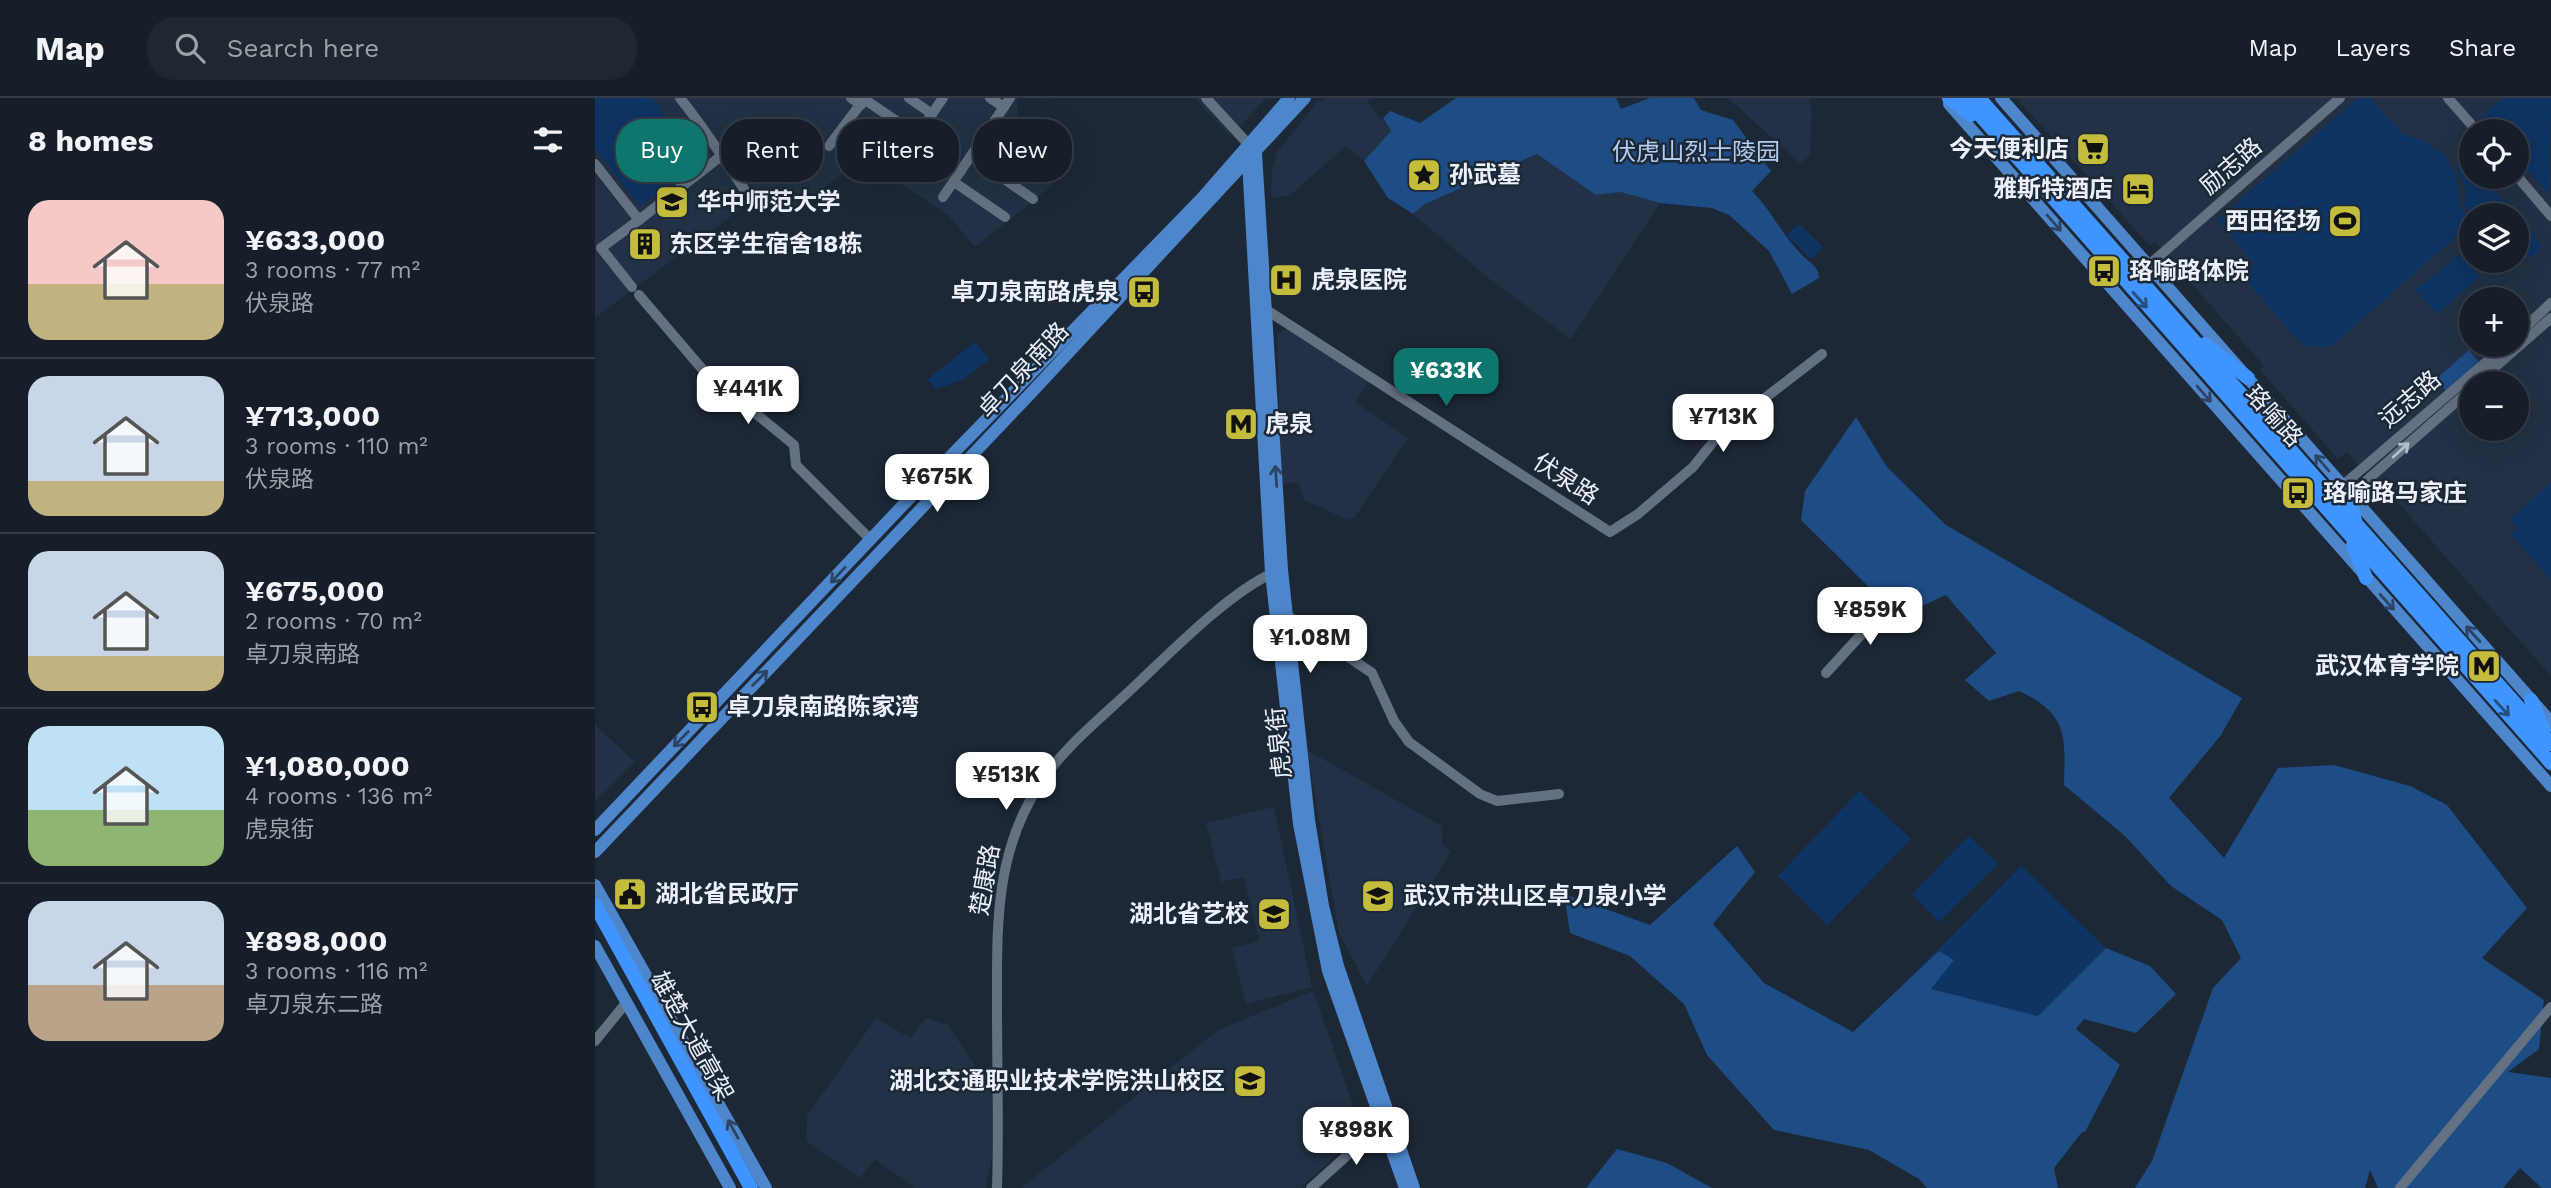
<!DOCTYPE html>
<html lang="en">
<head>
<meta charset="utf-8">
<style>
  :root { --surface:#161e29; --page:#1f2731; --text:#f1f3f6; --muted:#9ea2a8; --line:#353c46; --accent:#0f766e }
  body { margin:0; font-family:"Work Sans","Noto Sans SC",sans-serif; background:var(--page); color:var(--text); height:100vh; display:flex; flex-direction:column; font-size:26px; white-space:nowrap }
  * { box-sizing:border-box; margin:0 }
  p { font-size:23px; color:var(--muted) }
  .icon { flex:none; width:38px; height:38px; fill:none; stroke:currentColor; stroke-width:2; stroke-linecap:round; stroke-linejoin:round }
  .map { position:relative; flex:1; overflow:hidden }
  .side { display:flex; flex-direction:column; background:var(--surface); width:595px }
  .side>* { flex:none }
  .hud { position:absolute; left:21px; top:21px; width:665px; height:63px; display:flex; gap:14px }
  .controls { position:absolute; left:1864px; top:21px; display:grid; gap:14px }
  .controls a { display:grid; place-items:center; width:70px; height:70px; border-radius:50%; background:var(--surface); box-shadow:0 7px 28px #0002,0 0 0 2px var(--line); font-size:35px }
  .price { position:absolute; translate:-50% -60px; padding:0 16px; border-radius:14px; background:#fff; color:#222; font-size:23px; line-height:46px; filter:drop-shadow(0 2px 4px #0008) }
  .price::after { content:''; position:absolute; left:50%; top:42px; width:21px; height:16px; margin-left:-10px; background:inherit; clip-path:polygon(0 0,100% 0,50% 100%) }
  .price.current { background:var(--accent); color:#fff }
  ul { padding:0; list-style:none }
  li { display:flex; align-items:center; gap:21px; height:175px; padding:0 28px }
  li+li { border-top:2px solid var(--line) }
  li span { display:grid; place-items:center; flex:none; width:196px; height:140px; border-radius:21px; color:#555 }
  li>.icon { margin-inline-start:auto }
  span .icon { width:84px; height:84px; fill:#fffc; stroke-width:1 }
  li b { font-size:30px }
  h2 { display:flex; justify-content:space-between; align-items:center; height:84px; padding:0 28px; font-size:30px }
  .chip { padding:0 24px; border-radius:28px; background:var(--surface); box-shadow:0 7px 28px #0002,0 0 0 2px var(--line); font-size:24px; line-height:63px }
  .chip.current { background:var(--accent); color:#fff }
  header { display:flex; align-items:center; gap:42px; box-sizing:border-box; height:98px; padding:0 35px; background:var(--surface); border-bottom:2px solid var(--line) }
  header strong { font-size:33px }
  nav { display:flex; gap:38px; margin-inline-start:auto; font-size:24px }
  .search { width:490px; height:63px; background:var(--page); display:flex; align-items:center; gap:18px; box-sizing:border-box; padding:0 24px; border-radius:28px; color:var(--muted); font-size:26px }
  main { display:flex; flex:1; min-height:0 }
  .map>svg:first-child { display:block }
</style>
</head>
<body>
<header>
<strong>Map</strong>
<div class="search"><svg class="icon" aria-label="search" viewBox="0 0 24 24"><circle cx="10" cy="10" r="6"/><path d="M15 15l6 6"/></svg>Search here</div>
<nav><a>Map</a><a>Layers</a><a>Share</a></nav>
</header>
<main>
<section class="side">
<h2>8 homes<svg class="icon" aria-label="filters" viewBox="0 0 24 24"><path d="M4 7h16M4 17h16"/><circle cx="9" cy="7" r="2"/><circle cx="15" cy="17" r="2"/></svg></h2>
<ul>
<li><span style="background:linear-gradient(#f6c9c9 60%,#c2b280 0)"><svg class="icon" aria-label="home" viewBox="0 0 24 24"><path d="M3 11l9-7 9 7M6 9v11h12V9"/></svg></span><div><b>¥633,000</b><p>3 rooms · 77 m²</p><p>伏泉路</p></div></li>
<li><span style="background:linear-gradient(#c9d6e8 75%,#c2b280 0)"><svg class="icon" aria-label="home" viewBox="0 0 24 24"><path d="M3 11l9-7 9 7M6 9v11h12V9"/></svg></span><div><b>¥713,000</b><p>3 rooms · 110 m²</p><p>伏泉路</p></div></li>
<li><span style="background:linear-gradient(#c9d6e8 75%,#c2b280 0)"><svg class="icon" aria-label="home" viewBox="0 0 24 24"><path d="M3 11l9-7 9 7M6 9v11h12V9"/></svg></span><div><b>¥675,000</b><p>2 rooms · 70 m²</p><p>卓刀泉南路</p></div></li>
<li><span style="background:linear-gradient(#bfe0f5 60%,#8fb573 0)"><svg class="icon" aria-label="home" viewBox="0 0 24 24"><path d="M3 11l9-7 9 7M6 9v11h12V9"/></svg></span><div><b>¥1,080,000</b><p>4 rooms · 136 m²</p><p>虎泉街</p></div></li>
<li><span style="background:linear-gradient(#c9d6e8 60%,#b9a48a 0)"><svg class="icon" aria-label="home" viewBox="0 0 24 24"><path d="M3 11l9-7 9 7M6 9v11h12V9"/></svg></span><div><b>¥898,000</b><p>3 rooms · 116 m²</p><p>卓刀泉东二路</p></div></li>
</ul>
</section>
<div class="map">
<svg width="1956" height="1090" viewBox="0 0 1956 1090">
  <rect width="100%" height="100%" fill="#1d2837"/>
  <g fill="#223145" fill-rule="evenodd">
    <path d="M0 0H422L423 18 459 86 380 149 353 117 267 61 192 118 171 92 0 220Z"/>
    <path d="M600 0H671L635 39Z"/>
    <path d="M730 0H776L772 4 796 33 769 63 751 48 694 98 676 100 677 72 682 54 724 2 727 4Z"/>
    <path d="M1133 0H1216L1213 3 1217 9 1215 58 1205 65Z"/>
    <path d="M1426 0H1956V578L1795 396 1791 398 1752 354 1743 361 1665 272 1669 268 1560 144 1555 148 1423 2ZM1876 33H1922V79H1876ZM1876 117H1922V163H1876ZM1876 201H1922V247H1876ZM1876 285H1922V331H1876Z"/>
    <path d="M942 56 1001 97 1025 94 1065 105 976 241 897 183 818 116 828 107Z"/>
    <path d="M694 230 773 283 760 304 813 340 759 420 754 422 709 402 704 385 686 386 682 236Z"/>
    <path d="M0 627 40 664 0 704Z"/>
    <path d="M712 652 847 728V746L856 754 772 888 744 835Z"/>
    <path d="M679 709 717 889 651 906 637 850 664 843 649 779 626 784 611 725Z"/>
    <path d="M718 893 768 1035 705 1090H426L623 932Z"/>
    <path d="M281 920 315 940 331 920 353 927 398 995 397 1059 391 1090H320L280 1061 265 1080 211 1043 212 1018Z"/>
  </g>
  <g fill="#0e3463">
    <path d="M0 0H57L105 62 45 108 0 50Z"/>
    <path d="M1763 0H1775L1808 36 1831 44 1849 57 1861 75 1865 108 1876 125 1737 248H1708L1647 178 1660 166 1622 122Z"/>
    <path d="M1908 0H1956L1954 96 1922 60V33H1898L1886 19Z"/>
    <path d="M1871 60 1876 65V79H1888L1921 117H1901L1898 114 1894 117H1878L1870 109 1871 90 1861 68Z"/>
    <path d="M1922 117 1946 146 1945 151 1937 160 1922 142Z"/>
    <path d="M1204 126 1228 149 1216 161 1192 137Z"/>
    <path d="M1864 157 1882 177H1886L1842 216 1820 192Z"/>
    <path d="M380 244 394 261 367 282 340 291 333 281Z"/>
    <path d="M1956 384V481L1916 437 1923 430 1915 421Z"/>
    <path d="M1264 693 1316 741 1232 827 1183 778Z"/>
    <path d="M1374 738 1403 766 1344 824 1317 796Z"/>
    <path d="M1426 768 1511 850 1443 918 1336 891 1313 882Z"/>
  </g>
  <g fill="#1e4c85">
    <path d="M861 0H1021L1026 11 1055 0H1099L1106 12 1138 22 1176 73 1157 93C1177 113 1188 139 1209 159 1216 165 1224 170 1224 180L1197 196 1174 153 1134 117 1117 110 1065 105 1025 94 1001 97 942 56 828 107 818 116 793 100 769 63 796 33 788 20 795 13 825 25Z"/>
    <path d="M1874 252 1884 264 1851 293 1841 281Z"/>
    <path d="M1261 319 1292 369 1351 427 1647 600 1626 637 1574 700 1629 760 1683 670 1739 667 1815 688 1852 707 1932 810 1887 860 1949 902 1944 951 1913 974 1956 980V1090H1947L1925 1070 1908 1090H1783L1775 1072 1770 1090H1540L1557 1063 1618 890 1646 860 1627 822 1576 788 1530 738 1469 687C1470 639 1474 616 1424 593L1394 603 1370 582 1401 555 1351 497 1325 509 1278 493 1206 422 1210 393Z"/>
    <path d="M1142 748 1160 774 1118 826 1169 885 1258 934 1344 853 1359 862 1336 891 1443 918 1511 850 1555 868 1581 896 1541 935 1489 921 1481 931 1525 967 1490 1034H1487L1459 1070 1463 1090H1332L1324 1081 1274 1052 1179 1032 1112 957 1089 906 1035 858 975 835 969 796 1055 827Z"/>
    <path d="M1022 1051 1072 1065 1117 1090H991Z"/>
  </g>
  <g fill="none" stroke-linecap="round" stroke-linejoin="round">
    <g stroke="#647182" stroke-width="10">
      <path d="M85 0C111 32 132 66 155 100"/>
      <path d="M256 0 266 7"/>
      <path d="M314 0 337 16"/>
      <path d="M395 0 409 9"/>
      <path d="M611 0 654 47"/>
      <path d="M1853 0 1882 33"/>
      <path d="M269 1 322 37"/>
      <path d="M395 30 432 55"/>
      <path d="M320 40 366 73"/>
      <path d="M234 48 270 0"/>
      <path d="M376 58 438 101"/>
      <path d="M307 60 348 0"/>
      <path d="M0 66 44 122 126 58"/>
      <path d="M1922 78 1956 118"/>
      <path d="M359 84 410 119"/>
      <path d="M348 99 415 0"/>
      <path d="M1554 167 1745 0"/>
      <path d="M37 189 6 150 44 122"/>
      <path d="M44 197 108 272 199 347 201 367 276 442"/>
      <path d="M670 211 1015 434 1043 416 1098 369 1126 334 1227 256"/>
      <path d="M1922 237 1956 205"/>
      <path d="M1882 285 1956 220"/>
      <path d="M1747 388 1911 247"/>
      <path d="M1755 397 1876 291"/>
      <path d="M693 518 777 575 799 623 814 644 885 696 902 703 964 696"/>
      <path d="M1231 575 1296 504"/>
      <path d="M0 943 31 905"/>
      <path d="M402 1090C404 1030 402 970 402 910 402 831 399 755 445 686 470 647 511 616 544 584 579 551 636 493 680 474"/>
      <path d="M716 1090 787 1026"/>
      <path d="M1805 1090 1956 909"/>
    </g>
    <g stroke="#4e86cc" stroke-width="12">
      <path d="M1406 0 1956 624"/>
      <path d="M1354 6 1956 688"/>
      <path d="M661 55 687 472 714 722 728 808 743 868 819 1090"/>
      <path d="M653 63 676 475 704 726 733 873 810 1090"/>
      <path d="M0 732 310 405 607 100 694 0"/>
      <path d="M0 754 436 295 710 0"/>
      <path d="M0 787 171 1090"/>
      <path d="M0 848 135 1090"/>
    </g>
    <g stroke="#4094fd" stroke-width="14">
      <path d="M1354 0 1376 17"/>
      <path d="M1370 0 1956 665"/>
      <path d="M1384 0 1956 646"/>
      <path d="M1610 246 1653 280"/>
      <path d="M1755 397 1760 423"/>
      <path d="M1758 447 1771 480"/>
      <path d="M1936 602 1949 632"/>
      <path d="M0 807 156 1090"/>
    </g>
  </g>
  <defs><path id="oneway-shaft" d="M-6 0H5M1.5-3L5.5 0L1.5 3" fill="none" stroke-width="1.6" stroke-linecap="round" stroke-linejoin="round" transform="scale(1.75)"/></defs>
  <g stroke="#2c4464">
    <use href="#oneway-shaft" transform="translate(1459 125) rotate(49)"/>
    <use href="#oneway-shaft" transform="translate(1609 296) rotate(49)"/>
    <use href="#oneway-shaft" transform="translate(1727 365) rotate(-131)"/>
    <use href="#oneway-shaft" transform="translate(681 378) rotate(-94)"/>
    <use href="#oneway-shaft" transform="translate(243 477) rotate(133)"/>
    <use href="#oneway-shaft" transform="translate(1792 504) rotate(48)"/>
    <use href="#oneway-shaft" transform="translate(1878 536) rotate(-132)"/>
    <use href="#oneway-shaft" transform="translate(165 580) rotate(-45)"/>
    <use href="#oneway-shaft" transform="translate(86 641) rotate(134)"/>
    <use href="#oneway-shaft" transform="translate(138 1031) rotate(-119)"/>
  </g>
  <g stroke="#294e7c">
    <use href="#oneway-shaft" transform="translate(1545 202) rotate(48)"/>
    <use href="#oneway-shaft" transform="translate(1907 610) rotate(48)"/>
  </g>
  <use stroke="#b4becb" href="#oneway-shaft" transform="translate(1806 352) rotate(-42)"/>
  <defs>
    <g id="supermarket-square" transform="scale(1.75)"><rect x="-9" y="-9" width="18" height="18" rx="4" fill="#c4bc3d" stroke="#1d2837"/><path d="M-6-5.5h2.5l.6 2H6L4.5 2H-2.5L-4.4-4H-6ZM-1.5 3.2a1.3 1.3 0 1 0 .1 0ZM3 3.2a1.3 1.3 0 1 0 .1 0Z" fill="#111"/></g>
    <g id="sight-square" transform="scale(1.75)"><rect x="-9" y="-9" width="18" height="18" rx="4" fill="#c4bc3d" stroke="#1d2837"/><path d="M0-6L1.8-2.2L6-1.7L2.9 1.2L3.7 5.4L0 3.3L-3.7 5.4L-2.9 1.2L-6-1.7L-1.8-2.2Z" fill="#111"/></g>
    <g id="hotel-square" transform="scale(1.75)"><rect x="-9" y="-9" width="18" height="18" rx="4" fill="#c4bc3d" stroke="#1d2837"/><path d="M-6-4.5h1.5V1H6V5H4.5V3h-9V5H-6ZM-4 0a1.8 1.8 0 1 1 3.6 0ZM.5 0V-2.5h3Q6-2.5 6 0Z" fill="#111"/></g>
    <g id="university-square" transform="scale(1.75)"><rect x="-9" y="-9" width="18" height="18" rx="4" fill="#c4bc3d" stroke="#1d2837"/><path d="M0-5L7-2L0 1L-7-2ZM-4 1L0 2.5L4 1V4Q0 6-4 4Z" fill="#111"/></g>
    <g id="stadium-square" transform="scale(1.75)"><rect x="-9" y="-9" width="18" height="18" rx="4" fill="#c4bc3d" stroke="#1d2837"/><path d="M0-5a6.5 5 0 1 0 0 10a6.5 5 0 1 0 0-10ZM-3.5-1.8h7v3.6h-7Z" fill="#111"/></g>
    <g id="building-square" transform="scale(1.75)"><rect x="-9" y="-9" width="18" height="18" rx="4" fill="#c4bc3d" stroke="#1d2837"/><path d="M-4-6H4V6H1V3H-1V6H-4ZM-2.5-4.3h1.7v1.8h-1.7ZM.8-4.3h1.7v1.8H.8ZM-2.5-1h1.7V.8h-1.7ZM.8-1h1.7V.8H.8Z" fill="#111"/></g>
    <g id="bus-square" transform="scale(1.75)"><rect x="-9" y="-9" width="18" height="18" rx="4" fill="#c4bc3d" stroke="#1d2837"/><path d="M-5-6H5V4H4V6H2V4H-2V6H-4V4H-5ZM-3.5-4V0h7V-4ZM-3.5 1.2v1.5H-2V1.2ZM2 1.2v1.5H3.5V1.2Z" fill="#111"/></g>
    <g id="hospital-square" transform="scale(1.75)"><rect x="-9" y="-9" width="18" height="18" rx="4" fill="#c4bc3d" stroke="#1d2837"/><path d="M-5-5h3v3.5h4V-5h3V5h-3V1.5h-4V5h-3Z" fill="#111"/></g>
    <g id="metro-square" transform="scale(1.75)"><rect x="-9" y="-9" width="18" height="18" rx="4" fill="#c4bc3d" stroke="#1d2837"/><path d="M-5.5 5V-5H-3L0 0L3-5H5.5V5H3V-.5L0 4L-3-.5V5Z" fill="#111"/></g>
    <g id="civic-square" transform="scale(1.75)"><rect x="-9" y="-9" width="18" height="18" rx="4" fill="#c4bc3d" stroke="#1d2837"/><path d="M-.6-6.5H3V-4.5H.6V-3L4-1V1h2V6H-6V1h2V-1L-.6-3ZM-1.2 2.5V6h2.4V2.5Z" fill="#111"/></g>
    <g id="school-square" transform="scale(1.75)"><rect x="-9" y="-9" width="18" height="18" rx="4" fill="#c4bc3d" stroke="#1d2837"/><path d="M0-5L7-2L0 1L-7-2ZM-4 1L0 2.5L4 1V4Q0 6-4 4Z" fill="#111"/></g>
  </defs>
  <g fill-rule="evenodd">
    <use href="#supermarket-square" x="1498" y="51"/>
    <use href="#sight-square" x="829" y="77"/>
    <use href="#hotel-square" x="1543" y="91"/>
    <use href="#university-square" x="77" y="104"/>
    <use href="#stadium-square" x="1750" y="123"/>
    <use href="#building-square" x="50" y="146"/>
    <use href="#bus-square" x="1509" y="173"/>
    <use href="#hospital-square" x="691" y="182"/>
    <use href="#bus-square" x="549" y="194"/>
    <use href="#metro-square" x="646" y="326"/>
    <use href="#bus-square" x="1703" y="395"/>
    <use href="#metro-square" x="1889" y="568"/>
    <use href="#bus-square" x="107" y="609"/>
    <use href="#civic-square" x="35" y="796"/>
    <use href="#school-square" x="783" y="798"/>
    <use href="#school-square" x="679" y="816"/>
    <use href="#university-square" x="655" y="983"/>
  </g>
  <g text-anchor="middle" stroke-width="5" stroke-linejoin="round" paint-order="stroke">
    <g font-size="24" font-weight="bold" fill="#eaf1fb" stroke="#1d2837" text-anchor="start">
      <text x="1474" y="59" text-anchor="end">今天便利店</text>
      <text x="854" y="85">孙武墓</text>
      <text x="1518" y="99" text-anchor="end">雅斯特酒店</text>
      <text x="102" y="112">华中师范大学</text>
      <text x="1726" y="131" text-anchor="end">西田径场</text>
      <text x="74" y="154">东区学生宿舍18栋</text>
      <text x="1534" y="181">珞喻路体院</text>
      <text x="716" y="190">虎泉医院</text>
      <text x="524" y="202" text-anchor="end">卓刀泉南路虎泉</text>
      <text x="670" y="334">虎泉</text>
      <text x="1728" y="403">珞喻路马家庄</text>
      <text x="1864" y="576" text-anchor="end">武汉体育学院</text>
      <text x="132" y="617">卓刀泉南路陈家湾</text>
      <text x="60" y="804">湖北省民政厅</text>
      <text x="808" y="806">武汉市洪山区卓刀泉小学</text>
      <text x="654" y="824" text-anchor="end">湖北省艺校</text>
      <text x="630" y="991" text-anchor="end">湖北交通职业技术学院洪山校区</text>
    </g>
    <g font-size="24" fill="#b2ccee" stroke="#1d2837">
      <text x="1101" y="62">伏虎山烈士陵园</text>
    </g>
    <g font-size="24" fill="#eaf1fb" stroke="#1d2837">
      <text transform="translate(1636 68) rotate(-41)" y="8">励志路</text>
      <text transform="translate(428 272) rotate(-47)" y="8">卓刀泉南路</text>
      <text transform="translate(1815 301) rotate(-41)" y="8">远志路</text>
      <text transform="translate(1679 318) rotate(48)" y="8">珞喻路</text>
      <text transform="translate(971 381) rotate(33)" y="8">伏泉路</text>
      <text transform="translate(684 645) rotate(-96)" y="8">虎泉街</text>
      <text transform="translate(390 782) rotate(-80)" y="8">楚康路</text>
      <text transform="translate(97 938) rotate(61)" y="8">雄楚大道高架</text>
    </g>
  </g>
</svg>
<div class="controls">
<a><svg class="icon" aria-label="locate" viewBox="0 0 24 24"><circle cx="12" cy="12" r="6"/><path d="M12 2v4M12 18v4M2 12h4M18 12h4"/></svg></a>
<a><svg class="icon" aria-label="layers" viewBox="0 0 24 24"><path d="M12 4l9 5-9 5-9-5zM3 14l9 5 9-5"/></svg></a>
<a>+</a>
<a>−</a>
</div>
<b class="price current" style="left:851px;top:310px">¥633K</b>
<b class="price" style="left:153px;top:328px">¥441K</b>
<b class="price" style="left:1128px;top:356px">¥713K</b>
<b class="price" style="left:342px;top:416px">¥675K</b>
<b class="price" style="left:1275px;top:549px">¥859K</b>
<b class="price" style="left:715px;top:577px">¥1.08M</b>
<b class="price" style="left:411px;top:714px">¥513K</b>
<b class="price" style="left:761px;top:1069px">¥898K</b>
<div class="hud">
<a class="chip current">Buy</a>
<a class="chip">Rent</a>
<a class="chip">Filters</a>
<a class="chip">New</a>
</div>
</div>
</main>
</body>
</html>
